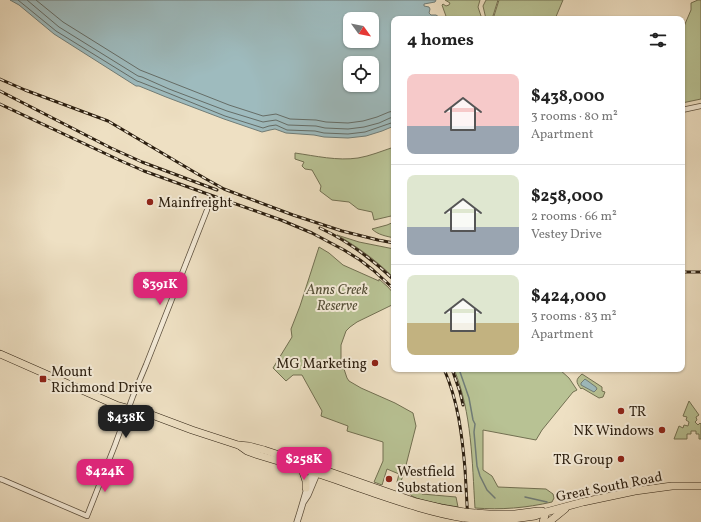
<!DOCTYPE html>
<html lang="en">
<head>
<meta charset="utf-8">
<style>
	:root { --surface:#fff; --page:#f2f2f2; --text:#222; --muted:#767676; --line:#e0e0e0; --accent:#db2777 }
	body { margin:0; font-family:Vollkorn,serif; background:var(--page); color:var(--text); height:100vh; display:flex; flex-direction:column; font-size:15px; white-space:nowrap }
	* { box-sizing:border-box; margin:0 }
	p { font-size:13px; color:var(--muted) }
	.icon { flex:none; width:22px; height:22px; fill:none; stroke:currentColor; stroke-width:2; stroke-linecap:round; stroke-linejoin:round }
	.map { position:relative; flex:1; overflow:hidden }
	.drawer { position:absolute; left:391px; top:16px; width:294px; height:356px; display:flex; flex-direction:column; background:var(--surface); border-radius:8px; box-shadow:0 1px 3px #0004 }
	.drawer>* { flex:none }
	.needle { width:26px; rotate:123deg }
	.tools { position:absolute; left:343px; top:12px; display:grid; gap:8px }
	.tools a { display:grid; place-items:center; width:36px; height:36px; border-radius:8px; background:var(--surface); box-shadow:0 1px 3px #0004; font-size:20px }
	.price { position:absolute; translate:-50% -34px; padding:0 9px; border-radius:8px; background:var(--accent); color:#fff; font-size:13px; line-height:26px; filter:drop-shadow(0 1px 2px #0008) }
	.price::after { content:''; position:absolute; left:50%; top:24px; width:12px; height:9px; margin-left:-6px; background:inherit; clip-path:polygon(0 0,100% 0,50% 100%) }
	.price.on { background:#222; color:#fff }
	ul { padding:0; list-style:none }
	li { display:flex; align-items:center; gap:12px; height:100px; padding:0 16px }
	li+li { border-top:1px solid var(--line) }
	li span { display:grid; place-items:center; flex:none; width:112px; height:80px; border-radius:8px; color:#555 }
	li>.icon { margin-inline-start:auto }
	span .icon { width:48px; height:48px; fill:#fffc; stroke-width:1 }
	li b { font-size:17px }
	h2 { display:flex; justify-content:space-between; align-items:center; height:48px; padding:0 16px; font-size:17px }
	.map>svg:first-child { display:block }
	.green { fill:#b8c294; stroke:#727052 }
	.water { fill:#9ebbbe; stroke:#707d78; fill-rule:evenodd }
	.lines { fill:none; stroke-linecap:round; stroke-linejoin:round }
	.shore { stroke:#656d67; stroke-width:1 }
	.stream { stroke:#707d78; stroke-width:1.5 }
	.minor-casing { stroke:#5c4f3d; stroke-width:6 }
	.tertiary-casing { stroke:#5c4f3d; stroke-width:7 }
	.primary-casing { stroke:#2c1f10; stroke-width:8 }
	.minor { stroke:#f4ebd8; stroke-width:4.5 }
	.tertiary { stroke:#f4ebd8; stroke-width:5.5 }
	.primary { stroke:#eee0c3; stroke-width:7 }
	.rail-casing { stroke:#2c1f10; stroke-width:3 }
	.rail { stroke:#f4ebd8; stroke-width:1.5; stroke-dasharray:4.5; stroke-linecap:butt }
	.primary-bridge-casing { stroke:#2c1f10; stroke-width:8; stroke-linecap:butt }
	.primary-bridge { stroke:#eee0c3; stroke-width:7 }
	.poi-dot { fill:#8f2418; stroke:#f4ebd8; stroke-width:1.5 }
	.labels { text-anchor:middle; stroke-width:4; stroke-linejoin:round; paint-order:stroke }
	.poi-label { font-size:14px; fill:#2c1f10; stroke:#f4ebd8; text-anchor:start }
	.park-label { font-size:14px; font-style:italic; fill:#565038; stroke:#f4ebd8 }
	.street-label { font-size:14px; fill:#2c1f10; stroke:#f4ebd8 }
</style>
</head>
<body>
<div class="map">
<svg width="701" height="522" viewBox="0 0 701 522">
	<rect width="100%" height="100%" fill="#eee0c3"/>
	<filter id="stains"><feTurbulence type="fractalNoise" baseFrequency=".005" numOctaves="4"/><feColorMatrix values="0 0 0 0 .2 0 0 0 0 .09 0 0 0 0 .02 0 0 0 .5 -.17"/></filter>
	<radialGradient id="worn" r=".72"><stop offset=".6" stop-color="#630" stop-opacity="0"/><stop offset="1" stop-color="#630" stop-opacity=".3"/></radialGradient>
	<g class="green">
		<path d="M445,0h35l-2,7 4,12h-33l2,-2 -4,2 -5,-14 1,-1 3,2 3,-1 1,-2z"/>
		<path d="M486,0h12l-6,19h-6l-3,-13z"/>
		<path d="M499,0h64l-8,19h-62z"/>
		<path d="M698,0h3v99l-19,4v-72l9,-21v-7z"/>
		<path d="M394,147v67l-3,2 -17,4 -2,-8 -14,-3 -9,-7 -17,-2 -12,-9 1,-5 -9,-16 -7,-1 -3,-3 2,-4 -9,-3v-6c21,3 42,8 63,5 12,-2 24,-7 36,-11z"/>
		<path d="M394,222v16c-8,-2 -16,-3 -22,-9l15,-4z"/>
		<path d="M337,235l22,7 35,7v29c-17,-17 -36,-31 -57,-43z"/>
		<path d="M319,247l10,6 14,12 36,16v-2l9,8 6,7v10l-37,18 -7,5 -4,4 -5,14v15l6,18 2,3 12,7 34,15 18,10 3,13 -12,47 -4,11 -1,-1 -1,1 -1,-2 2,-8 -12,-5 -5,16 -8,-3 9,-21v-19l-36,-11 1,-5 -27,-10 1,-5 -20,-36h-9l-7,6 -13,-13 19,-31 -1,-8 9,-23z"/>
		<path d="M454,369h105l10,9 8,12 -4,2 -31,38 -6,10 -53,-10v40l9,6 6,11 48,2 7,5 1,4 -2,4c-26,6 -51,8 -77,6 -3,-47 -3,-95 -21,-139z"/>
		<path d="M582,374l20,13v4l3,1 -2,5 -4,1 -17,-10 -1,1c-5,-7 -6,-9 1,-15z"/>
		<path d="M689,401l10,14 -3,2 1,3 -2,2 3,3 2,-2 1,1v15h-2v-5h-3v-3h-5v3h-4v5h-13l5,-13 4,2 1,-3 4,1 1,-4 -3,-2 1,-3 -4,-1z"/>
		<path d="M409,483l13,11 34,3 2,10c-10,-2 -45,-6 -49,-14 -1,-3 -1,-7 0,-10z"/>
	</g>
	<g class="water">
		<path d="M10,0h426l-1,2 -11,2v2l5,1 1,2 -1,4 2,2h5l6,4h-48v107l-12,5 -16,5 -18,2 -24,-1 -10,-2 -28,-2 -11,-4 -5,1 -8,2 -38,-13 -58,-22 -27,-11h-3l-82,-52 -35,-29zM350,19h22v22h-22zM350,63h22v22h-22z"/>
		<path d="M585,379l11,8 1,2 -3,3 -13,-7v-2z"/>
	</g>
	<g class="lines">
		<g class="shore">
			<path d="M18,0l38,31 81,50 3,1 28,11 57,23 38,12 6,-2 7,-1 11,5 28,1 9,2 24,1 17,-2 29,-10"/>
			<path d="M27,0l32,27 79,49 4,1 27,12 58,22 36,11 6,-1 7,-1 12,5 28,1 9,2 23,1 16,-2 15,-4 11,-5 4,-1"/>
			<path d="M36,0l27,22 77,48 89,35 34,11 13,-2 14,5 26,1 10,2 22,1 15,-2 14,-4 12,-5 5,-1"/>
		</g>
		<g class="stream">
			<path d="M459,369l10,29 4,22 2,4 -1,8 3,34 3,10 7,14 8,8"/>
			<path d="M525,497l22,5"/>
		</g>
		<g class="minor-casing">
			<g id="minor">
				<path d="M682,110l19,-4"/>
				<path d="M0,479l3,1 84,36 28,-71 18,-49 13,-31 61,-155"/>
			</g>
		</g>
		<g class="tertiary-casing">
			<g id="tertiary">
				<path d="M304,501l4,-6 10,-24"/>
				<path d="M297,522c6,-18 10,-35 16,-53"/>
			</g>
		</g>
		<g class="primary-casing">
			<g id="primary">
				<path d="M0,354l116,51 36,10 40,15 46,15 11,1 15,4 49,16 103,36 25,6 23,4"/>
				<path d="M240,446l7,5 11,4c34,10 68,21 101,33 36,12 68,24 105,30"/>
				<path d="M302,469l4,12v7"/>
				<path d="M475,513l14,1h26l23,-3h4"/>
				<path d="M475,519l31,1 29,-4 11,-4 37,-10 52,-11 37,-5h29"/>
				<path d="M543,522l3,-10"/>
				<path d="M549,522l16,-13"/>
			</g>
		</g>
		<use href="#minor" class="minor"/>
		<use href="#tertiary" class="tertiary"/>
		<use href="#primary" class="primary"/>
		<g class="rail-casing">
			<g id="rail">
				<path d="M0,79l25,11 83,31 98,58 18,10 69,26 49,16 36,9 16,3"/>
				<path d="M0,91l111,57 31,14 75,28"/>
				<path d="M0,104l119,56 25,11 58,21 79,28 31,13 32,17 16,10 13,10 21,19"/>
				<path d="M320,228c28,13 52,31 74,52"/>
				<path d="M682,272h19"/>
				<path d="M444,369c14,32 18,65 21,100 1,18 2,35 3,53"/>
				<path d="M452,369l8,23 3,13"/>
			</g>
		</g>
		<use href="#rail" class="rail"/>
		<g class="primary-bridge-casing">
			<g id="primary-bridge">
				<path d="M464,512l11,1"/>
				<path d="M464,518l11,1"/>
			</g>
		</g>
		<use href="#primary-bridge" class="primary-bridge"/>
	</g>
	<g class="poi-dot">
		<circle cx="150" cy="202" r="4"/>
		<circle cx="375" cy="363" r="4"/>
		<rect x="39" y="375" width="8" height="8" rx="2"/>
		<circle cx="621" cy="411" r="4"/>
		<circle cx="662" cy="430" r="4"/>
		<circle cx="621" cy="459" r="4"/>
		<circle cx="389" cy="479" r="4"/>
	</g>
	<g class="labels">
		<g class="poi-label">
			<text x="158" y="207">Mainfreight</text>
			<text x="367" y="368" text-anchor="end">MG Marketing</text>
			<text x="51" y="376">Mount<tspan x="51" dy="16">Richmond Drive</tspan></text>
			<text x="629" y="416">TR</text>
			<text x="654" y="435" text-anchor="end">NK Windows</text>
			<text x="613" y="464" text-anchor="end">TR Group</text>
			<text x="397" y="476">Westfield<tspan x="397" dy="16">Substation</tspan></text>
		</g>
		<g class="park-label">
			<text x="337" y="294">Anns Creek<tspan x="337" dy="16">Reserve</tspan></text>
		</g>
		<g class="street-label">
			<text transform="translate(609 486) rotate(-11)" y="5">Great South Road</text>
		</g>
	</g>
	<rect width="100%" height="100%" filter="url(#stains)"/>
	<rect width="100%" height="100%" fill="url(#worn)"/>
</svg>
<div class="tools">
<a><svg class="needle" viewBox="-14 -14 28 28"><path d="M0-13l5 13h-10z" fill="#e53935"/><path d="M0 13l5-13h-10z" fill="#767676"/></svg></a>
<a><svg class="icon" aria-label="locate" viewBox="0 0 24 24"><circle cx="12" cy="12" r="6"/><path d="M12 2v4M12 18v4M2 12h4M18 12h4"/></svg></a>
</div>
<b class="price" style="left:160px;top:306px">$391K</b>
<b class="price on" style="left:126px;top:439px">$438K</b>
<b class="price" style="left:304px;top:481px">$258K</b>
<b class="price" style="left:105px;top:493px">$424K</b>
<section class="drawer">
<h2>4 homes<svg class="icon" aria-label="filters" viewBox="0 0 24 24"><path d="M4 7h16M4 17h16"/><circle cx="9" cy="7" r="2"/><circle cx="15" cy="17" r="2"/></svg></h2>
<ul>
<li><span style="background:linear-gradient(#f6c9c9 65%,#9aa5b1 0)"><svg class="icon" aria-label="home" viewBox="0 0 24 24"><path d="M3 11l9-7 9 7M6 9v11h12V9"/></svg></span><div><b>$438,000</b><p>3 rooms · 80 m²</p><p>Apartment</p></div></li>
<li><span style="background:linear-gradient(#dfe7d0 65%,#9aa5b1 0)"><svg class="icon" aria-label="home" viewBox="0 0 24 24"><path d="M3 11l9-7 9 7M6 9v11h12V9"/></svg></span><div><b>$258,000</b><p>2 rooms · 66 m²</p><p>Vestey Drive</p></div></li>
<li><span style="background:linear-gradient(#dfe7d0 60%,#c2b280 0)"><svg class="icon" aria-label="home" viewBox="0 0 24 24"><path d="M3 11l9-7 9 7M6 9v11h12V9"/></svg></span><div><b>$424,000</b><p>3 rooms · 83 m²</p><p>Apartment</p></div></li>
</ul>
</section>
</div>
</body>
</html>
